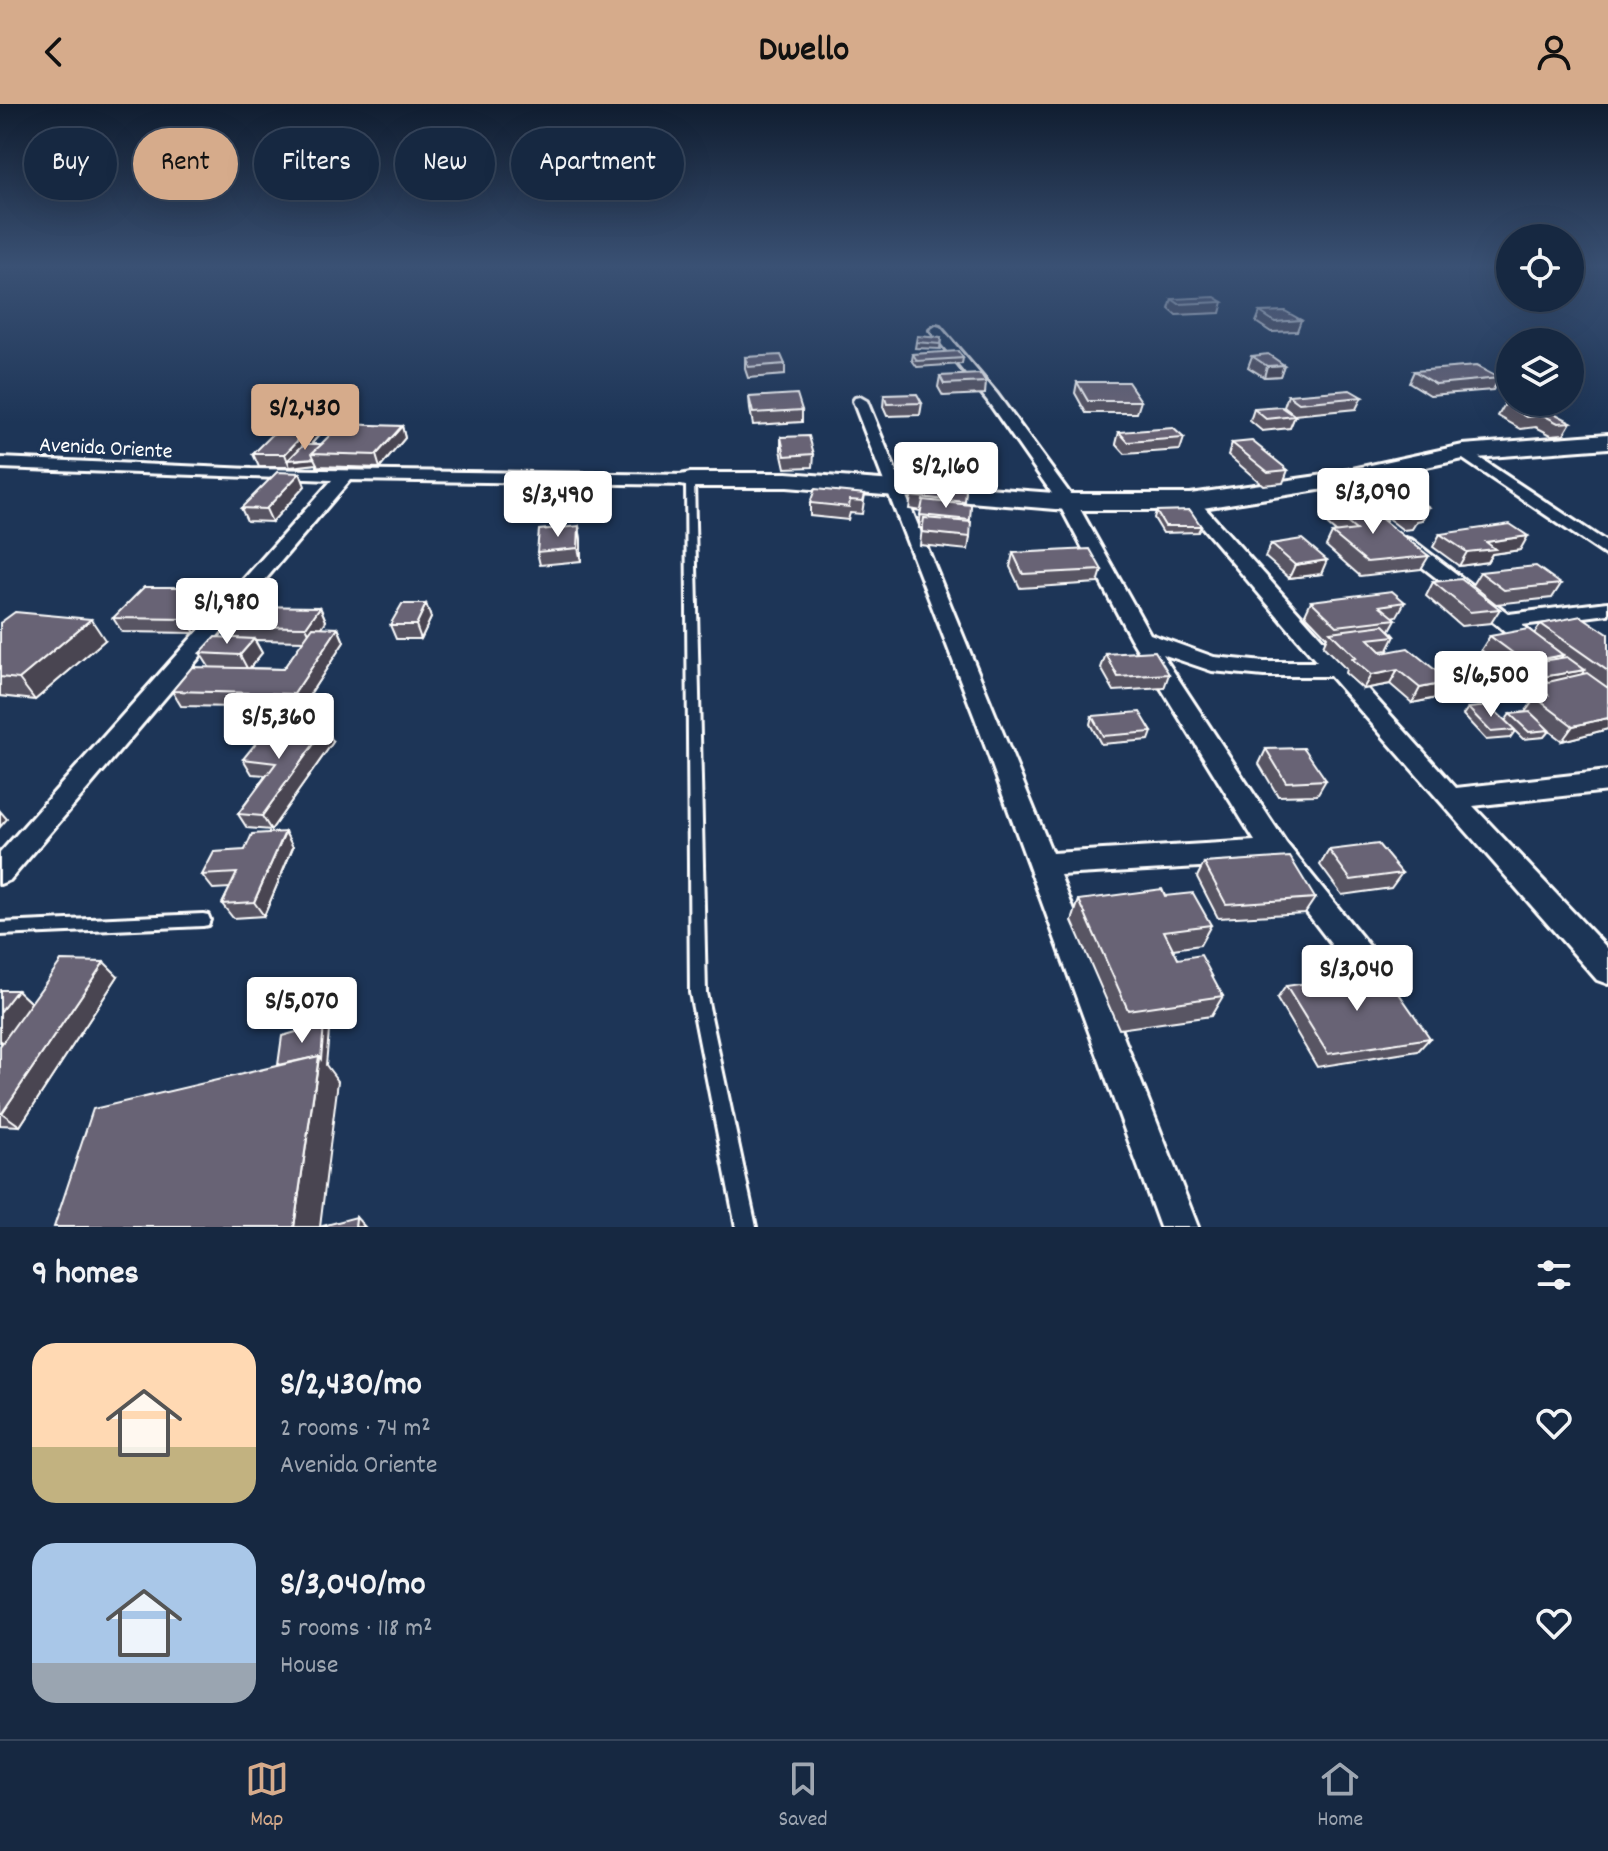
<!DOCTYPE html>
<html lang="en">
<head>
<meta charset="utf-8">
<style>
	:root { --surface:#162841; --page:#1f3048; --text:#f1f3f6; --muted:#9ea6b1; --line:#35445a; --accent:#d6ab8b }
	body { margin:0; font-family:Dekko,sans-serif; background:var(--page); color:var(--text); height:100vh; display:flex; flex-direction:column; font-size:30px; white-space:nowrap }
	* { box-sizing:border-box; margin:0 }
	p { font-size:26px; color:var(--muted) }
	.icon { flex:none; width:44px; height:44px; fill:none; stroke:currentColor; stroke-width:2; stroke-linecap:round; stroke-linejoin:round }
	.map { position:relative; height:1123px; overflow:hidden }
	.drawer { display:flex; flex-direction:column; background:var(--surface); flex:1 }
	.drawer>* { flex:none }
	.top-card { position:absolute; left:24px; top:24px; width:800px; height:72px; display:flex; gap:16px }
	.fabs { position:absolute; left:1496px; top:120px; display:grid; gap:16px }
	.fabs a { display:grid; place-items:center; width:88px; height:88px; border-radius:50%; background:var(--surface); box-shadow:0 8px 32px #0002,0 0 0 2px var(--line); font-size:40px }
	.price { position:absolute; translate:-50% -68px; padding:0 18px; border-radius:8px; background:#fff; color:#222; font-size:26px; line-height:52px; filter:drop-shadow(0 2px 4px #0008) }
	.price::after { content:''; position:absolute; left:50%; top:48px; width:24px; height:18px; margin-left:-12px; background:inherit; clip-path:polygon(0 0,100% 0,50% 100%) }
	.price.active { background:var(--accent); color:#111 }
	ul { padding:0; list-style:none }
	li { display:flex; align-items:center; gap:24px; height:200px; padding:0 32px }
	li span { display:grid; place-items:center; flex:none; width:224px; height:160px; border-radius:24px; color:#555 }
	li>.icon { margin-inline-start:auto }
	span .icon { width:96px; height:96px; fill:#fffc; stroke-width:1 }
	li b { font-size:34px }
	h2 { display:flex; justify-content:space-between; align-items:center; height:96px; padding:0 32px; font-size:34px }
	.chip { padding:0 28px; border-radius:36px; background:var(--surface); box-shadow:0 8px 32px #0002,0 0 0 2px var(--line); font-size:28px; line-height:72px }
	.chip.active { background:var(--accent); color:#111 }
	header { display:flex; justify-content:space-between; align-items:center; height:104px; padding:0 32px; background:var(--accent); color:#111; font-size:36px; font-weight:800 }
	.tabs { display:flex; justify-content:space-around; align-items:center; height:112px; border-top:2px solid var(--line); background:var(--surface); font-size:22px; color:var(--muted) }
	.tabs a { display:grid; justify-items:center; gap:4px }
	.tabs .active { color:var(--accent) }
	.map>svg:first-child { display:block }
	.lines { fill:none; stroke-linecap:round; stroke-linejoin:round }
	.lane-casing { stroke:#fff; stroke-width:6 }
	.street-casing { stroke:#fff; stroke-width:6 }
	.secondary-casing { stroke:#fff; stroke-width:6 }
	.lane { fill:#1d3557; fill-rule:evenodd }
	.street { fill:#1d3557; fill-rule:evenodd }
	.secondary { fill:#1d3557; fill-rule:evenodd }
	.wall { fill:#595564; stroke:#fff; stroke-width:2; fill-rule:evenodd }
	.shaded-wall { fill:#494551; stroke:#fff; stroke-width:2 }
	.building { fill:#686374; stroke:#fff; stroke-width:2 }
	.labels { text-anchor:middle; stroke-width:7; stroke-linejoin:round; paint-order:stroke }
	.far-street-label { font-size:22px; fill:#fff; stroke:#1d3557 }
</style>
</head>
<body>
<header><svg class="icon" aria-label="back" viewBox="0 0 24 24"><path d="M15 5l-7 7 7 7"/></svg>Dwello<svg class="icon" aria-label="person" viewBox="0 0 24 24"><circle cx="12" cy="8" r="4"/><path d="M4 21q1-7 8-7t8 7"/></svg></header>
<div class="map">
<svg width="1608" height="1123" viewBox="0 0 1608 1123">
	<rect width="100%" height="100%" fill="#1d3557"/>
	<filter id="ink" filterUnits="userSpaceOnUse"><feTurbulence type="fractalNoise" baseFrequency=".0125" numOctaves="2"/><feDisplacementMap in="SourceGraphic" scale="16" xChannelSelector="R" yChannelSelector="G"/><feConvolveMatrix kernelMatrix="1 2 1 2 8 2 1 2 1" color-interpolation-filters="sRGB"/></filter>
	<g filter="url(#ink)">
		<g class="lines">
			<g class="lane-casing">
				<g id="lane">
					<path d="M690,373l4,3 12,513 50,234h-20l-46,-234 -4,-513z"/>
					<path d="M203,810l5,1 2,5 -2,5 -5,1 -203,9v-12z"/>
				</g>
			</g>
			<g class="street-casing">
				<g id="street">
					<path d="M936,222l4,1 57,67 79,108 74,132 64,23 50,5h53l-136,-160 3,-4h12l260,290 152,-17v20l-135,15 135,143v35l-11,-4 -267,-304h-66l-52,-5 -50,-17 124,189 100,124 4,10 -4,10 -11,4 -11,-4 -95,-124 -209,12 138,352h-38l-185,-509 -122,-317 2,-3 5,-1 7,4 185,452 203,-12 -124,-202 -73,-137 -71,-102 -57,-70z"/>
					<path d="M1463,343l145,96v14l-151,-102 -2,-3z"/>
					<path d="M0,354l251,11 439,6 8,5 -8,5 -340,-5 -340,400 -10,4v-31l332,-373 -332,-12z"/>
					<path d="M1325,373l56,39 3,4 -3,4h-12l-50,-38 -2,-4 2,-4z"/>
					<path d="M1405,434l7,2 97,74 99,-12v12l-86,11 26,25 -3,5h-16l-31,-29 -100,-78 -2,-4z"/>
				</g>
			</g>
			<g class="secondary-casing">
				<path id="secondary" d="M1608,330v14l-145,11 -138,30 -135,21h-123l-280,-23h-97l-9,-2 -3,-5 3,-5 9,-2h97l280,21h123l135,-19 138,-30z"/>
			</g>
			<use href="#lane" class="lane"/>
			<use href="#street" class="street"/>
			<use href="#secondary" class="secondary"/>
		</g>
		<g class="wall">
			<path d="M1172,195l51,3 -3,11 -44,2 -7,-6z"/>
			<path d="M1260,208l41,8 -4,11 -26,1 -15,-10z"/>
			<path d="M941,234l-1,11 -25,-1 1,-6z"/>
			<path d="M913,250l50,4 -1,6 -45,3 -5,-7z"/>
			<path d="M1252,252l32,9 -4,11 -16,1 -16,-10z"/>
			<path d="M745,253l40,7v11l-37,3 -3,-9z"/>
			<path d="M1414,267l85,7 -6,12 -63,5 -21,-13z"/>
			<path d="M940,272l46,6 -1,12 -42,2 -5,-9z"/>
			<path d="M1077,278l64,19 -4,12h-51l-11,-20z"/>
			<path d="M884,291l38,8 -2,12 -33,1 -4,-9z"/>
			<path d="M1288,291l74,2 -6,12 -62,6 -10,-8z"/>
			<path d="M749,293l53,13v12l-49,3 -3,-16z"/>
			<path d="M1505,300l66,18 -7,12 -13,1 -15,-8 -15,2 -23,-13z"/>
			<path d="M1254,305l41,7 -5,12 -28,3 -12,-10z"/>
			<path d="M402,322l3,12 -25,30 -63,-2v-2l-27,3h-31l-6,-13 68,-21 -10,11h11z"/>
			<path d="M1119,328l65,6 -4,12 -55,4 -9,-10z"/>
			<path d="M781,333l33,17 -1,13 -28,1 -4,-18z"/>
			<path d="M1232,339l56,27 -5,13 -20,2 -35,-30z"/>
			<path d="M305,382l-33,36 -25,-1 -6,-13z"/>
			<path d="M966,386l-2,15h7l-2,17 1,15 -2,13 -48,-5 2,-17h-3l2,-17 -12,-2 2,-13z"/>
			<path d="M1378,389l51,14 -7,13 -5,1 -5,8 -9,1 -31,-24z"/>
			<path d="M865,390l-3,20 -12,-1 -2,7 -38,-4v-13z"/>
			<path d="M1327,402l102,50 -8,13 -61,7 -34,-30 6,-13 4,-1 -15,-13z"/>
			<path d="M1156,407l45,15 -3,6 -35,1 -9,-15z"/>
			<path d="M579,422l2,14v21l-41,4 -3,-13z"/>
			<path d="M1440,430l80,16 -28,4 -5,8 -28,4 -26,-19z"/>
			<path d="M1271,440l50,30 -32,4 -24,-21z"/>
			<path d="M1013,449l89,17 -4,13 -78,5 -10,-21z"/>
			<path d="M1480,468l81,12 -9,14 -56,6 -24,-19z"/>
			<path d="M1433,478l67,27 -9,14 -30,3 -35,-30z"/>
			<path d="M204,497l-2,2 8,14 -15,16 -73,-1 -9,-14z"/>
			<path d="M1311,497l94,1 -8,14 -4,1 3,2 -6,11 5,6 -7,14 -8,1 2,2 68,29 -9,15 -29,6 -22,-19 -27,5 -18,-16 1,-4 -23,-23 4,-9 -22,-23z"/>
			<path d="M426,500l5,14 -10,21h-25l-6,-14z"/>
			<path d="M320,503l6,14 -5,7h17l6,14 -43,66 -120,-2 -9,-15 37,-24 -9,-14 32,-15 -7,-12zM255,536l49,1 -21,28 -34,-1 13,-15z"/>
			<path d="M0,519l105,17 -70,60 -35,-4z"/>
			<path d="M1541,520l67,10v95l-46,12 -13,-10 -5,6 -21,2 -8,-8 -5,7 -24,2 -23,-25 5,-7 37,13 5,-7 15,-2 6,-8 -7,-5 7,-8 -62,10 -15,-13 9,-15 40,-6 -22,-17 9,-14 44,-2z"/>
			<path d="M1106,550l63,20 -5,14 -50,3 -13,-23z"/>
			<path d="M1092,612l60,16 -3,8 -48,4 -11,-20z"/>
			<path d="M333,638l-62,88 -24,-2 -9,-14 28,-39 -14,-1 -9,-15z"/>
			<path d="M1266,645l60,31 -9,15 -39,1 -19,-32z"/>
			<path d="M285,728l8,15 -29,69 -31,2 -11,-14 8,-16 -17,1 -11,-14 43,-25z"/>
			<path d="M1329,746l73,23 -11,15 -49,7 -22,-30z"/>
			<path d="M1204,759l111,35 -10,15 -87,5 -21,-41z"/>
			<path d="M1165,792l46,29 -11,20 -27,4 5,10 45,37 -12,20 -92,13 -47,-108 7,-21z"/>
			<path d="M118,872l-98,150 -20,-1v-79l2,-4h-2v-52h17l14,13z"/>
			<path d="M1286,882l144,52 -12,13 -101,16 -40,-68z"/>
		</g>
		<g class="shaded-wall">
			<path d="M1284,261l-4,11 -16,1 3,-11z"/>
			<path d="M316,317l5,12 -24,27 17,-2 3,6 -27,3 -5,-13z"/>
			<path d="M402,322l3,12 -25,30 -4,-13z"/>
			<path d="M300,369l5,13 -33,36 -6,-13z"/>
			<path d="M579,422l2,14v21l-3,-13z"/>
			<path d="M1528,432l-8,14 -28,4 -5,8 -28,4 8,-14 19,-10z"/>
			<path d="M1327,456l-6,14 -32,4 6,-13z"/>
			<path d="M197,483l7,14 -2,2 8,14 -15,16 -8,-14 -4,-17z"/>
			<path d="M426,500l5,14 -10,21 -5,-14z"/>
			<path d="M320,503l6,14 -13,20 -7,-14z"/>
			<path d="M91,515l14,21 -70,60 -16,-21z"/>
			<path d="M338,524l6,14 -43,66 -7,-14z"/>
			<path d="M254,535l8,14 -14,17 -8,-15z"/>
			<path d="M1563,551l-10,14 -38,7 10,-14z"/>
			<path d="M1398,566l-8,14 -27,5 8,-14z"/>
			<path d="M1585,566l-11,14 -39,1 -4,6 -62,10 10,-14z"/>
			<path d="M1450,578l-9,15 -29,6 8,-15z"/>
			<path d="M1608,614v11l-46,12 11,-15z"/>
			<path d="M326,623l7,15 -62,88 -9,-14z"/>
			<path d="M0,707l7,8 -7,8z"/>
			<path d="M285,728l8,15 -29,69 -10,-14z"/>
			<path d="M104,858l14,14 -98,150 -18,-13z"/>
			<path d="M17,886l15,14 -29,39 -3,-3v-28z"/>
			<path d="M324,920l5,7 -3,34 12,16 -18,146h-26z"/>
			<path d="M356,1113l9,10h-10z"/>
		</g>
		<g class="building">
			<path d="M1215,193l8,5 -44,2 -7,-5z"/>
			<path d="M1285,207l16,9 -26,2 -15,-10z"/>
			<path d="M917,232l24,2 -1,6 -24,-2z"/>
			<path d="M958,247l5,7 -46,3 -4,-7z"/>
			<path d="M1268,250l16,11 -17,1 -15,-10z"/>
			<path d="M781,251l4,9 -37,3 -3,-10z"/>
			<path d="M1476,262l23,12 -63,6 -22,-13z"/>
			<path d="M981,270l5,8 -42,2 -4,-8z"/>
			<path d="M1077,278h51l13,19h-53z"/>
			<path d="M1350,286l12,7 -63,6 -11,-8z"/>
			<path d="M797,290l5,16 -49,3 -4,-16z"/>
			<path d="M917,290l5,9 -35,1 -3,-9z"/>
			<path d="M1533,298l38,20 -13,1 -15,-8 -16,2 -22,-13z"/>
			<path d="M1282,303l13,9 -29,3 -12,-10z"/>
			<path d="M286,317h30l-31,33h-32z"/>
			<path d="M341,320l61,2 -26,29 -64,-2z"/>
			<path d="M1173,324l11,10 -56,4 -9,-10z"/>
			<path d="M809,332l5,18 -29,2 -4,-19z"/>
			<path d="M1252,337l36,29 -20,2 -36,-29z"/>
			<path d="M304,340h18l-10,9 2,5 -26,2z"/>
			<path d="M277,368l23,1 -34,36 -25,-1z"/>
			<path d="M913,380l53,6 -1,12 -54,-6z"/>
			<path d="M815,385l50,5 -2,7 -13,-1 -1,7 -39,-4z"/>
			<path d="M1406,386l23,17 -19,2 9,7 -9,1 -32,-24z"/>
			<path d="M923,396l48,5 -1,15 -50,-5z"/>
			<path d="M1361,399l68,53 -62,6 -35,-29 24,-3 -29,-24z"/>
			<path d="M1190,406l11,16h-36l-9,-15z"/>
			<path d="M924,414l47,4 -1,15 -48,-5z"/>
			<path d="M1510,420l18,12 -42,6 9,7 -28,3 -27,-18z"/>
			<path d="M579,422l-1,22 -41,4 2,-22z"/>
			<path d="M1302,435l25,21 -32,5 -24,-21z"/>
			<path d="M1090,445l12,21 -79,4 -10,-21z"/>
			<path d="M1536,462l25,18 -57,6 -24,-18z"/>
			<path d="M1461,475l39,30 -30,3 -37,-30z"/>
			<path d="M144,483h53l-14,15 19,1 -15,16 -74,-1z"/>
			<path d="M1392,487l13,11 -25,4 16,13 -59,7 -26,-25z"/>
			<path d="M402,500h24l-10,21h-26z"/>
			<path d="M241,502l79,1 -14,20 -81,-1z"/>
			<path d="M15,508l76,7 -72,60 -19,-2v-54z"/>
			<path d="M1581,512l27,18v37l-67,-47z"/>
			<path d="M1384,521l11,11 -27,3 14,14 26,-5 42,34 -30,6 -22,-18 -27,5 -19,-16 4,-1 -26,-26z"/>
			<path d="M313,523l25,1 -44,66 -122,-3 20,-24 91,2z"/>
			<path d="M1528,525l35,26 -38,7 -35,-26z"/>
			<path d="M215,533l39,2 -14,16 -40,-2z"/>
			<path d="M1155,547l14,23 -51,3 -12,-23z"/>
			<path d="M1567,553l18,13 -106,17 -16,-14z"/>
			<path d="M1587,569l21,15v30l-35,8 -37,-28 12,-3 -13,-10z"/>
			<path d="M1490,602l25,24 -24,2 -23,-24z"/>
			<path d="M1140,608l12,20 -49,4 -11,-20z"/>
			<path d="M1530,608l19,18 -20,2 -19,-18z"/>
			<path d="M272,619l54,4 -64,89 -24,-2 38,-51 -33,-4z"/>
			<path d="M1304,644l22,32 -40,2 -20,-33z"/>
			<path d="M285,728l-31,70 -32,2 15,-31 -35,2 12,-23 31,-2 7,-16z"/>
			<path d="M1378,740l24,29 -51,7 -22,-30z"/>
			<path d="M1290,753l25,41 -89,6 -22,-41z"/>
			<path d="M1162,785l3,7 28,-3 18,32 -47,6 14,28 23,-4 22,41 -95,14 -49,-110z"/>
			<path d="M61,857l43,1 -102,151h-2v-67z"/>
			<path d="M1384,868l46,66 -102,16 -42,-68z"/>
			<path d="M0,886h17l-17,22z"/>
			<path d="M324,920l-3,35 -2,-3 -41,9 4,-29z"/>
			<path d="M319,952l-25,171h-240l39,-118z"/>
			<path d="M356,1113l-1,10h-36z"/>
		</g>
	</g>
	<linearGradient id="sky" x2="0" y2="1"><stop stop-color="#101d30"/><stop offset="0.51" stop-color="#3a5174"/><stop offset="1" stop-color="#3a5174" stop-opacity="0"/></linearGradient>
	<rect width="1608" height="318" fill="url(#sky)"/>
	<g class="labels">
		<g class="far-street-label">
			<text transform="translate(106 342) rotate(3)" y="8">Avenida Oriente</text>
		</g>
	</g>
</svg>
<div class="fabs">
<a><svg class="icon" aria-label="locate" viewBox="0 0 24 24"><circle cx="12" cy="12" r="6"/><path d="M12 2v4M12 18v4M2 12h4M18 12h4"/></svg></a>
<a><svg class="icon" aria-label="layers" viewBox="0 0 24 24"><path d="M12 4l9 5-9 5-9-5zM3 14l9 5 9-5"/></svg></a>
</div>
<b class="price active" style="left:305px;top:348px">S/2,430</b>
<b class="price" style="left:946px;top:406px">S/2,160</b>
<b class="price" style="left:1373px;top:432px">S/3,090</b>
<b class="price" style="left:558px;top:435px">S/3,490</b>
<b class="price" style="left:227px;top:542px">S/1,980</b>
<b class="price" style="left:1491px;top:615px">S/6,500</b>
<b class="price" style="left:279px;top:657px">S/5,360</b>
<b class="price" style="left:1357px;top:909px">S/3,040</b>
<b class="price" style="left:302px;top:941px">S/5,070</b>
<div class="top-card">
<a class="chip">Buy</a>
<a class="chip active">Rent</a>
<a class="chip">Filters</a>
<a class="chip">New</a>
<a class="chip">Apartment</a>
</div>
</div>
<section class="drawer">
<h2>9 homes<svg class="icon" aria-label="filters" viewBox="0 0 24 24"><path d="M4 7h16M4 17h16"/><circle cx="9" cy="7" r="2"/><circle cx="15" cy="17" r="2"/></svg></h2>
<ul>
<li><span style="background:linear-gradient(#ffd9b3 65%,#c2b280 0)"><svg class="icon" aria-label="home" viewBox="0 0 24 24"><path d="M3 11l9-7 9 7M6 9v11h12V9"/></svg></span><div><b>S/2,430/mo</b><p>2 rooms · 74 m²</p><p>Avenida Oriente</p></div><svg class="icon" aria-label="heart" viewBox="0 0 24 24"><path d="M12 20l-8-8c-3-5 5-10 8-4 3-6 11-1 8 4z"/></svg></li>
<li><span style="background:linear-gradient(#a9c7e8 75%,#9aa5b1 0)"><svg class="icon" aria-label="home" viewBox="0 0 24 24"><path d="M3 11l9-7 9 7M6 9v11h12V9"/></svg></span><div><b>S/3,040/mo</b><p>5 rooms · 118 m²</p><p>House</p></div><svg class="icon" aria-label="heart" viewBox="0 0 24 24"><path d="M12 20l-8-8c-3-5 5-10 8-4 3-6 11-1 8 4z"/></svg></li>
</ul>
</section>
<nav class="tabs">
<a class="active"><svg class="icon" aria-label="map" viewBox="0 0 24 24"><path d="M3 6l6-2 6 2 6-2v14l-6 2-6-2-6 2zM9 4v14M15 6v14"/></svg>Map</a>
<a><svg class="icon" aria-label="saved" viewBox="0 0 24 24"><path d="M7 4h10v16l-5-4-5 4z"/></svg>Saved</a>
<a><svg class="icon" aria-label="home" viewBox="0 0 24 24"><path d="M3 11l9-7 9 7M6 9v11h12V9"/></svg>Home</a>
</nav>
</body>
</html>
